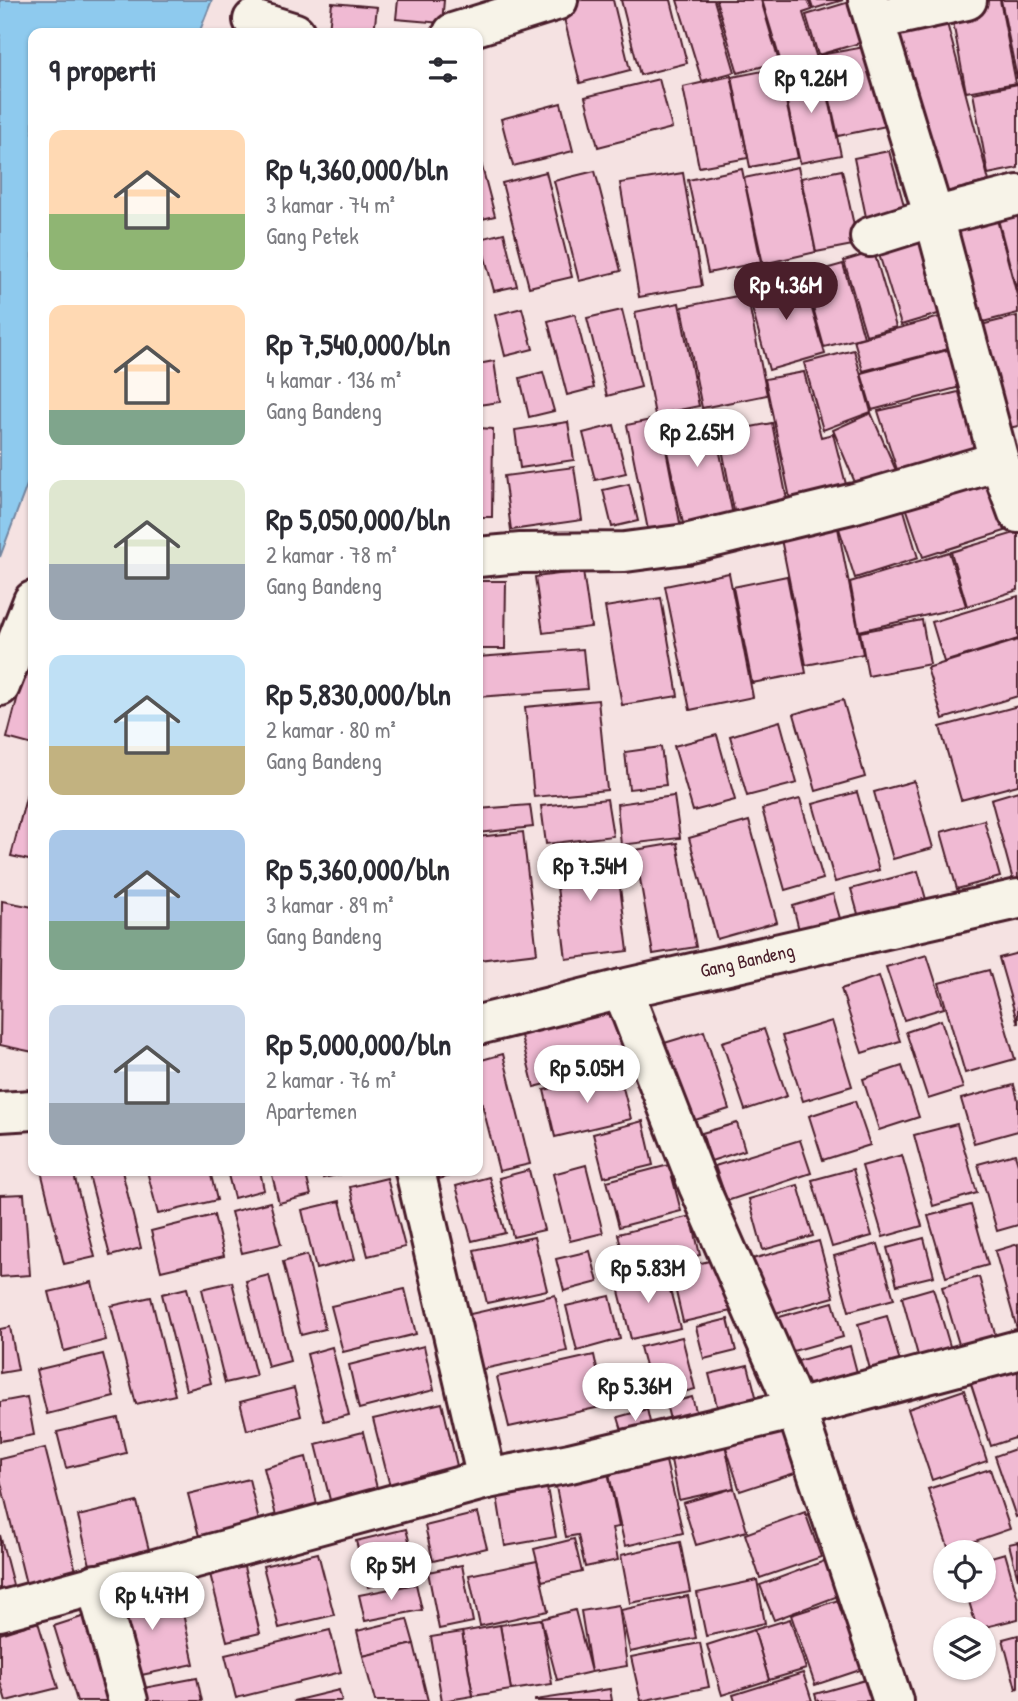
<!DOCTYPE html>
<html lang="id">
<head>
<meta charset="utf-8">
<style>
	:root { --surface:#fff; --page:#f2f2f3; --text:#2b2b33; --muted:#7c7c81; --accent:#4a1f2b }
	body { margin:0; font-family:"Patrick Hand",sans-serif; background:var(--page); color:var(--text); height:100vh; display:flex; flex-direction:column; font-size:26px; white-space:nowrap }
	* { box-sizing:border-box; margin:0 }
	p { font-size:23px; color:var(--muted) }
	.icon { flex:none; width:38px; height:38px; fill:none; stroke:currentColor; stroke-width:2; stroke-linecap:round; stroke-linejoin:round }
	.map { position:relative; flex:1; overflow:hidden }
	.details { position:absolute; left:28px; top:28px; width:455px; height:1148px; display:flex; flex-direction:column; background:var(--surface); border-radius:14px; box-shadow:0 2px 5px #0004 }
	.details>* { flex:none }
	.tools { position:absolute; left:933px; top:1540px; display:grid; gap:14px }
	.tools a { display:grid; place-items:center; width:63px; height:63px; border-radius:50%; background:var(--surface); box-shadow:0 2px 5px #0004; font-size:35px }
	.price { position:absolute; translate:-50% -60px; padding:0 16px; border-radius:24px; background:#fff; color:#222; font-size:23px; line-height:46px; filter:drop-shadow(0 2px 4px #0008) }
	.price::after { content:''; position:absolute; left:50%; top:42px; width:21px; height:16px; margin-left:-10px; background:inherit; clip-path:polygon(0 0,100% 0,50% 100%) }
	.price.selected { background:var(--accent); color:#fff }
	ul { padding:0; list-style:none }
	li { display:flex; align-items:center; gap:21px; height:175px; padding:0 21px }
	li span { display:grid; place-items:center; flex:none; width:196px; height:140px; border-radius:14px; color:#555 }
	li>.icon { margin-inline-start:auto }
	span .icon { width:84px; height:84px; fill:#fffc; stroke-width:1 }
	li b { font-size:30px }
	h2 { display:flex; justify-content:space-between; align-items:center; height:84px; padding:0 21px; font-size:30px }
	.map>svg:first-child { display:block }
	.water { fill:#8ecaee; stroke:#7386a0; stroke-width:2 }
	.building { fill:#f0bad3; stroke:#4a1f2b; stroke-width:2 }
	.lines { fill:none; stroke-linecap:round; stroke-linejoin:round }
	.minor-casing { stroke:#4a1f2b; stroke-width:44 }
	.minor { stroke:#f7f3e8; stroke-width:38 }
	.labels { text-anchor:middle; stroke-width:7; stroke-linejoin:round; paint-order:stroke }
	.street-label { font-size:19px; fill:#4a1f2b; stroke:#f7f3e8 }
</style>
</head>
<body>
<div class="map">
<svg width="1018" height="1701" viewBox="0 0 1018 1701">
	<rect width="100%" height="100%" fill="#f5e2e2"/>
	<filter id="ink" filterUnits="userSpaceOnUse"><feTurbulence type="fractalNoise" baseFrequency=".0143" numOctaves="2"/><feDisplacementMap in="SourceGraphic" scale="14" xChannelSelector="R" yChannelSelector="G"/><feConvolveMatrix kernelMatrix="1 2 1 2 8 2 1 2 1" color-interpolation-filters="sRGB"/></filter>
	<g filter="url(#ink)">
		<path class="water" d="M0,0h212l-13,33h-166v436l-33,88z"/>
		<g class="building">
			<path d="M398,0h46l-2,23 -46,-4z"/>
			<path d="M567,0h46l17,70 -50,13 -20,-81z"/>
			<path d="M621,0h50l16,63 -47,12z"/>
			<path d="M677,0h37l21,72 -33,9z"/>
			<path d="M716,0h45l18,62 -41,11z"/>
			<path d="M762,0h46l4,10 -9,3 16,52 -35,8z"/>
			<path d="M810,0h33l-30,9z"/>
			<path d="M856,0l14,40 -52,15 -12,-40z"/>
			<path d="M984,0h16l16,83 -50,9 -16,-86z"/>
			<path d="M1001,0h17v78h-1z"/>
			<path d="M332,3l45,4 -3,26 -45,-3z"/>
			<path d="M944,12l45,169 -59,15 -45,-170z"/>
			<path d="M870,46l21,79 -53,11 -18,-81z"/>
			<path d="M822,67l19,88 -41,8 -19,-88z"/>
			<path d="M779,68l19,90 -48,9 -18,-90z"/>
			<path d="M731,76l17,82 -49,9 -16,-80z"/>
			<path d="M659,79l13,49 -74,19 -13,-50z"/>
			<path d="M1018,84v84l-30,6 -15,-81z"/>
			<path d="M561,103l12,48 -60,15 -12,-47z"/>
			<path d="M889,151l16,58 -39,8 -12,-59z"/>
			<path d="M481,163l14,53 -17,4v-56z"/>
			<path d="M798,167l18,85 -53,12 -19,-86z"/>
			<path d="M742,169l19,93 -53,11 -20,-93z"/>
			<path d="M842,170l16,74 -42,8 -15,-74z"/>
			<path d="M595,171l26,100 -42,10 -25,-100z"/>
			<path d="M546,172l26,105 -43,10 -27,-104z"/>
			<path d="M683,173l19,113 -63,11 -19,-114z"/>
			<path d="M1018,197v99l-24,-92z"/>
			<path d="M995,212l23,87v14l-51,13 -27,-100z"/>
			<path d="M504,233l13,53 -23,5 -14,-52z"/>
			<path d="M925,236l23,75 -47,14 -23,-74z"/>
			<path d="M874,252l22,75 -30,8 -22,-74z"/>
			<path d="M843,264l21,73 -40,10 -20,-72z"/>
			<path d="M802,275l23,79 -56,16 -22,-80z"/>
			<path d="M747,294l20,101 -65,13 -20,-101z"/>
			<path d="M679,303l20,103 -44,9 -20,-103z"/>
			<path d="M522,308l11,41 -28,7 -10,-41z"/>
			<path d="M622,310l19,77 -34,9 -20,-78z"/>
			<path d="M575,314l19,74 -27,7 -19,-74z"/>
			<path d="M951,314l9,32 -97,25 -9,-31z"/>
			<path d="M1017,316l1,110 -18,4 -27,-103z"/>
			<path d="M959,347l9,38 -96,25 -11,-37z"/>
			<path d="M854,350l17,62 -48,18 -19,-67z"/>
			<path d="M494,361l6,41 -22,3v-41z"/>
			<path d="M543,372l11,39 -25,6 -9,-39z"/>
			<path d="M804,372l17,65 12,-3 15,58 -57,11 -26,-124z"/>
			<path d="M971,389l17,71 -87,22 -23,-71z"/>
			<path d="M711,410l23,110 -50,8 -24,-108z"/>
			<path d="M871,413l27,62 -39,17 -26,-62z"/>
			<path d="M660,418l21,110 -32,7 -22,-110z"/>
			<path d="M568,422l6,38 -54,8 -5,-38z"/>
			<path d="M772,423l17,87 -53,11 -17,-88z"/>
			<path d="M614,425l12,48 -31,7 -12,-47z"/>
			<path d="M478,428l15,1 -1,88h-14z"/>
			<path d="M574,467l8,53 -71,10 -7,-54z"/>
			<path d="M990,467l21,62 -88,28 -21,-62z"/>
			<path d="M629,484l9,37 -26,6 -9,-37z"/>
			<path d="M901,500l17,58 -63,20 -19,-59z"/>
			<path d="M838,528l25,126 -57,11 -25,-126z"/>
			<path d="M1018,532v58l-51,16 -16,-54z"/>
			<path d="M949,552l17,54 -107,25 -9,-49z"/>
			<path d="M583,571l8,56 -48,6 -8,-56z"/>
			<path d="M729,573l24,124 -63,13 -25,-124z"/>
			<path d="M787,576l19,97 -54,10 -19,-96z"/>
			<path d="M478,581h28l-1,68h-27z"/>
			<path d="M1018,596v43l-74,23 -12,-40z"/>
			<path d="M661,598l17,98 -56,9 -17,-98z"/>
			<path d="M922,620l8,44 -62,12 -8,-44z"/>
			<path d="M33,638v107l-26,-7z"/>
			<path d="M1018,640v56l-75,23 -16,-51z"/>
			<path d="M583,649l4,40 -109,8v-40z"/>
			<path d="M598,700l9,90 -73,7 -9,-90z"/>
			<path d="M843,700l22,77 -49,14 -22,-77z"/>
			<path d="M1018,706v79l-57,15 -21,-73z"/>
			<path d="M780,721l17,62 -50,13 -17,-60z"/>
			<path d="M717,735l18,65 -42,11 -19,-65z"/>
			<path d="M661,747l5,38 -37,4 -4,-37z"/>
			<path d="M914,781l19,67 -40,11 -19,-67z"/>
			<path d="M28,790l5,1v70l-22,-5z"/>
			<path d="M1018,791v92l-4,1 -23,-85z"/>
			<path d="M857,792l22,78 -44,12 -22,-78z"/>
			<path d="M674,796l6,42 -59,7 -4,-41z"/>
			<path d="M607,799l6,37 -67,8 -5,-38z"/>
			<path d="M800,799l23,80 -38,11 -23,-81z"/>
			<path d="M530,805l3,22 -55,6v-24z"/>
			<path d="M984,820l16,57 -43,12 -16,-57z"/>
			<path d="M749,821l28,101 -60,17 -28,-101z"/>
			<path d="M523,832l14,121 -59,7v-123z"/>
			<path d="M677,843l19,104 -43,7 -18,-104z"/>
			<path d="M615,847l13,104 -62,8 -13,-104z"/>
			<path d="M918,871l11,39 -67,18 -11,-39z"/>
			<path d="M833,894l8,28 -41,12 -7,-28z"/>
			<path d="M2,901l31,6v145l-33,-7z"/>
			<path d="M1018,953v71l-19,-66z"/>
			<path d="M927,955l17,53 -40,12 -18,-53z"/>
			<path d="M989,970l26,89 -50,14 -26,-90z"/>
			<path d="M879,976l21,65 -38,12 -21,-64z"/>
			<path d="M615,1008l14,56 -95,23 -14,-55z"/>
			<path d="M941,1020l22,68 -35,11 -22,-67z"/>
			<path d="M832,1021l20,65 -49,15 -21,-65z"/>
			<path d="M764,1029l23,67 -42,14 -23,-68z"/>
			<path d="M704,1031l25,78 -46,15 -25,-79z"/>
			<path d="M503,1054l27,110 -31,7 -21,-83v-27z"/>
			<path d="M902,1066l17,51 -40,13 -16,-51z"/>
			<path d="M619,1072l12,47 -76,18 -11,-47z"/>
			<path d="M1014,1085l4,15v31l-44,12 -13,-44z"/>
			<path d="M855,1101l15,44 -47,15 -14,-44z"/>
			<path d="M643,1121l10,44 -49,12 -11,-43z"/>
			<path d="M737,1123l8,27 -34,11 -9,-28z"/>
			<path d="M957,1124l20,69 -44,13 -19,-71z"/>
			<path d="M800,1140l11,33 -84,28 -12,-35z"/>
			<path d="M1015,1154l3,10v61l-21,6 -19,-67z"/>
			<path d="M902,1155l20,71 -39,11 -21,-71z"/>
			<path d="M586,1165l17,68 -33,8 -17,-67z"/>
			<path d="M669,1165l12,46 -62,16 -12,-46z"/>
			<path d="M853,1169l19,67 -40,11 -20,-67z"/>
			<path d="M529,1170l15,60 -31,7 -14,-59z"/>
			<path d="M41,1171h32l22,86 -31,7z"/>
			<path d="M88,1171h34l19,77 -31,8z"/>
			<path d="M147,1171h63l7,29 -59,14z"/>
			<path d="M227,1171h33l4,19 -30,8z"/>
			<path d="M271,1171h34l6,24 -32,8z"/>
			<path d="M322,1171h33l-32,7z"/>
			<path d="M431,1171h40l-37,9z"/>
			<path d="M489,1177l16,56 -33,8 -16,-55z"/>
			<path d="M387,1178l18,69 -37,9 -18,-69z"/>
			<path d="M798,1185l15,51 -50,14 -14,-51z"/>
			<path d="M24,1194l6,81 -30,2v-82z"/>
			<path d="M340,1201l15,58 -39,10 -14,-59z"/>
			<path d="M270,1202l11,42 -39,9 -11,-41z"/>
			<path d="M971,1205l17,60 -42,12 -18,-61z"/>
			<path d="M214,1215l10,41 -63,15 -10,-40z"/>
			<path d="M691,1216l9,39 -73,18 -9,-39z"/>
			<path d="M534,1237l13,53 -60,13 -13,-53z"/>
			<path d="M924,1238l10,38 -37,9 -10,-37z"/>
			<path d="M819,1241l15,56 -66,18 -16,-56z"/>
			<path d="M878,1244l16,55 -45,12 -15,-55z"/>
			<path d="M1018,1244v85h-1l-22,-78z"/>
			<path d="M590,1251l8,31 -34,9 -8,-32z"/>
			<path d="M307,1255l18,74 -24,6 -18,-73z"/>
			<path d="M718,1259l13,52 -48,11 -12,-52z"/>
			<path d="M665,1271l15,57 -49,11 -14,-56z"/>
			<path d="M269,1275l21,86 -22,6 -22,-86z"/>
			<path d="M979,1277l18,64 -36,10 -19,-64z"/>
			<path d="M92,1282l14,58 -42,11 -15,-59z"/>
			<path d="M232,1282l24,94 -31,7 -23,-94z"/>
			<path d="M187,1288l24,95 -25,7 -24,-96z"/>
			<path d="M933,1288l19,65 -32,10 -18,-66z"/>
			<path d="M405,1289l11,45 -73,18 -12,-46z"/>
			<path d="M555,1295l12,56 -88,19 -13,-55z"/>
			<path d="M610,1296l10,43 -43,12 -11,-45z"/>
			<path d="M151,1297l24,98 -39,9 -25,-98z"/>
			<path d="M833,1302l10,35 -57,16 -10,-35z"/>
			<path d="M887,1316l14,49 -30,8 -13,-49z"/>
			<path d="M728,1319l8,32 -32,8 -8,-32z"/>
			<path d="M10,1327l8,43 -18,3v-44z"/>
			<path d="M682,1337l13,52 -41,11 -14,-53z"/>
			<path d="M424,1346l10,44 -75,19 -10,-44z"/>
			<path d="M850,1346l9,34 -56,15 -9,-33z"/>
			<path d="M332,1347l17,68 -25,6 -17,-67z"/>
			<path d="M103,1354l11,43 -67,17 -11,-44z"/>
			<path d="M594,1355l11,51 -96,21 -12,-50z"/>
			<path d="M748,1365l10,39 -39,10 -10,-40z"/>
			<path d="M1018,1369v68l-27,9 -20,-62z"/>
			<path d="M294,1388l7,28 -54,14 -7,-28z"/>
			<path d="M964,1390l23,71 -55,19 -24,-71z"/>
			<path d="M27,1397l7,38 -34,6v-39z"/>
			<path d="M692,1397l7,24 -27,6 -6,-23z"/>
			<path d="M442,1403l17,71 -68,16 -18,-71z"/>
			<path d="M647,1409l5,22 -28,6 -6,-20z"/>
			<path d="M118,1418l8,35 -60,15 -9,-36z"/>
			<path d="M785,1424l16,47 -61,20 -15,-47z"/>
			<path d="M363,1432l16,64 -47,12 -16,-64z"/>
			<path d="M725,1444l9,44 -55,12 -9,-45z"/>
			<path d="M45,1448l31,123 -50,13 -26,-105v-20z"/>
			<path d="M1018,1448v68l-2,1 -21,-61z"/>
			<path d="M306,1457l13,56 -41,11 -14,-56z"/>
			<path d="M665,1457l18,76 -58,13 -17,-76z"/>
			<path d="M607,1467l12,60 -7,1 6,32 -33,7 -7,-32 -12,2 -12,-60z"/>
			<path d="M990,1469l20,60 -61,21 -21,-61z"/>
			<path d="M249,1479l10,42 -60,15 -11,-42z"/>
			<path d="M547,1488l9,49 -51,9 -8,-50z"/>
			<path d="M734,1488l13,43 -51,14 -13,-42z"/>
			<path d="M137,1502l12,48 -59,15 -12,-49z"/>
			<path d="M805,1512l16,45 -61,21 -15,-44z"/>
			<path d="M478,1513l9,35 -54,13 -8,-35z"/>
			<path d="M406,1529l12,46 -50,12 -12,-46z"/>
			<path d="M0,1535l14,54 -14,3z"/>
			<path d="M574,1539l8,33 -40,9 -8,-32z"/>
			<path d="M680,1542l10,50 -60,11 -9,-48z"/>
			<path d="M1018,1542v37l-9,-35z"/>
			<path d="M318,1553l16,62 -55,13 -16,-62z"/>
			<path d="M1005,1553l13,46v20l-41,10 -11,-38h18v-32z"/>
			<path d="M827,1560l14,35 -67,25 -14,-35z"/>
			<path d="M537,1561l11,50 -68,15 -11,-51z"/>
			<path d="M462,1565l11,57 -34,7 -11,-57z"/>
			<path d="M244,1567l16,66 -33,8 -17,-67z"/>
			<path d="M757,1580l8,43 -59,13 -9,-43z"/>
			<path d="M416,1584l6,26 -57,11 -6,-26z"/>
			<path d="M177,1586l17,78 -67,14 -16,-79z"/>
			<path d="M688,1596l8,42 -66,14 -9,-42z"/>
			<path d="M848,1597l24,69 -57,19 -24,-70z"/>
			<path d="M619,1605l8,61 -36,6 -10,-61z"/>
			<path d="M575,1610l16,62 -34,8 -16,-61z"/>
			<path d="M88,1615l27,86h-38l-23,-75z"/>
			<path d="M407,1619l7,25 -51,12 -6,-25z"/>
			<path d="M541,1619l11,65 -41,6 -11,-65z"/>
			<path d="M790,1619l16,50 -37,11 -15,-50z"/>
			<path d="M38,1622l20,66 -52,13 -6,-20v-47z"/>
			<path d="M500,1625l11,65 -38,6 -11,-64z"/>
			<path d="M330,1630l11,42 -105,26 -11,-43z"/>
			<path d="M754,1630l15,50 -47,15 -15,-50z"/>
			<path d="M462,1632l11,64 -31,5 -11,-64z"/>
			<path d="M1018,1635v53l-2,1 -13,-50z"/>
			<path d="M700,1643l9,44 -68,14 -10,-44z"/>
			<path d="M414,1644l14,57h-53l-12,-45z"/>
			<path d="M803,1673l9,28h-77l-2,-6z"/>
			<path d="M876,1677l7,24h-66l-2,-7z"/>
			<path d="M197,1678l5,23h-67l-2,-11z"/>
			<path d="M610,1689l2,12h-77v-1z"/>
			<path d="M339,1690l3,11h-49z"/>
		</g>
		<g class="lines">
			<g class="minor-casing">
				<g id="minor">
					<path d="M868,0l66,217 65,244 19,52"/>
					<path d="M253,20l42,13"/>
					<path d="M875,20l92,-20"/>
					<path d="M453,33l105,-33"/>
					<path d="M870,237l64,-20 84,-22"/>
					<path d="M478,557l43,-4 104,-1 61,-8 169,-41 144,-42"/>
					<path d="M0,686l33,-85"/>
					<path d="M622,989l77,198 97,222 97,292"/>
					<path d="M478,1025l144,-36 396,-90"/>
					<path d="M0,1112l33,-2"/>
					<path d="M415,1171l72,308"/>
					<path d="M96,1584l32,117"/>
					<path d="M0,1611l487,-132 83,-16 226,-54 222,-59"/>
				</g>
			</g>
			<use href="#minor" class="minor"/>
		</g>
	</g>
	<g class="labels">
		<g class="street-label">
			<text transform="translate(747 960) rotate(-13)" y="7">Gang Bandeng</text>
		</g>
	</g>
</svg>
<div class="tools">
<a><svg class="icon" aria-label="locate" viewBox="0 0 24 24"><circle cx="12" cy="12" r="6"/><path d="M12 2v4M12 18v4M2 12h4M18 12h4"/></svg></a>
<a><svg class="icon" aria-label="layers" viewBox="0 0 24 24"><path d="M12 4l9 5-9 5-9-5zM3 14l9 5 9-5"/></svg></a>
</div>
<b class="price" style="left:811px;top:115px">Rp 9.26M</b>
<b class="price selected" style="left:786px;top:322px">Rp 4.36M</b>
<b class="price" style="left:697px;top:469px">Rp 2.65M</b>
<b class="price" style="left:590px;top:903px">Rp 7.54M</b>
<b class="price" style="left:587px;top:1105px">Rp 5.05M</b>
<b class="price" style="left:648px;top:1305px">Rp 5.83M</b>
<b class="price" style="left:635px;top:1423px">Rp 5.36M</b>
<b class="price" style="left:391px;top:1602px">Rp 5M</b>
<b class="price" style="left:152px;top:1632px">Rp 4.47M</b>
<section class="details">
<h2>9 properti<svg class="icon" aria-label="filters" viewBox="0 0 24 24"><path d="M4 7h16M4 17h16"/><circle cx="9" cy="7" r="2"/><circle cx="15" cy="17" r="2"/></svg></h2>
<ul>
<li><span style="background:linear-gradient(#ffd9b3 60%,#8fb573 0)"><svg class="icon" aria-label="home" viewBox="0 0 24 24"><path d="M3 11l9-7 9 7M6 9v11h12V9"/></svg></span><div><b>Rp 4,360,000/bln</b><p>3 kamar · 74 m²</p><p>Gang Petek</p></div></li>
<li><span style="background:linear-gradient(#ffd9b3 75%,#7fa58c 0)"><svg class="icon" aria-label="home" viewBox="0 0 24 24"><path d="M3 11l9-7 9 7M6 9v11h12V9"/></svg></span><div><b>Rp 7,540,000/bln</b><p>4 kamar · 136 m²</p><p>Gang Bandeng</p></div></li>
<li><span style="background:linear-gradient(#dfe7d0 60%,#9aa5b1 0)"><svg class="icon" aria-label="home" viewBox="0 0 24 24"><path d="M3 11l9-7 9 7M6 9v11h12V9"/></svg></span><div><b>Rp 5,050,000/bln</b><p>2 kamar · 78 m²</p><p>Gang Bandeng</p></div></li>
<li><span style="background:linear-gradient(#bfe0f5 65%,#c2b280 0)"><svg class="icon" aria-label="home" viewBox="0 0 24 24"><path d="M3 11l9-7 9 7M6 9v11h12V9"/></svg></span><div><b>Rp 5,830,000/bln</b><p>2 kamar · 80 m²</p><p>Gang Bandeng</p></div></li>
<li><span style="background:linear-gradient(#a9c7e8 65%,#7fa58c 0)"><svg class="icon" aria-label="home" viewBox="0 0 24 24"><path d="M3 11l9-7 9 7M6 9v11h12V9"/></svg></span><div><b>Rp 5,360,000/bln</b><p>3 kamar · 89 m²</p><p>Gang Bandeng</p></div></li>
<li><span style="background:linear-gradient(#c9d6e8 70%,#9aa5b1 0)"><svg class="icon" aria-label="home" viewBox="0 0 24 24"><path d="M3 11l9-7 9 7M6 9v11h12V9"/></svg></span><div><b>Rp 5,000,000/bln</b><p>2 kamar · 76 m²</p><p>Apartemen</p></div></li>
</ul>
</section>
</div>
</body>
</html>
